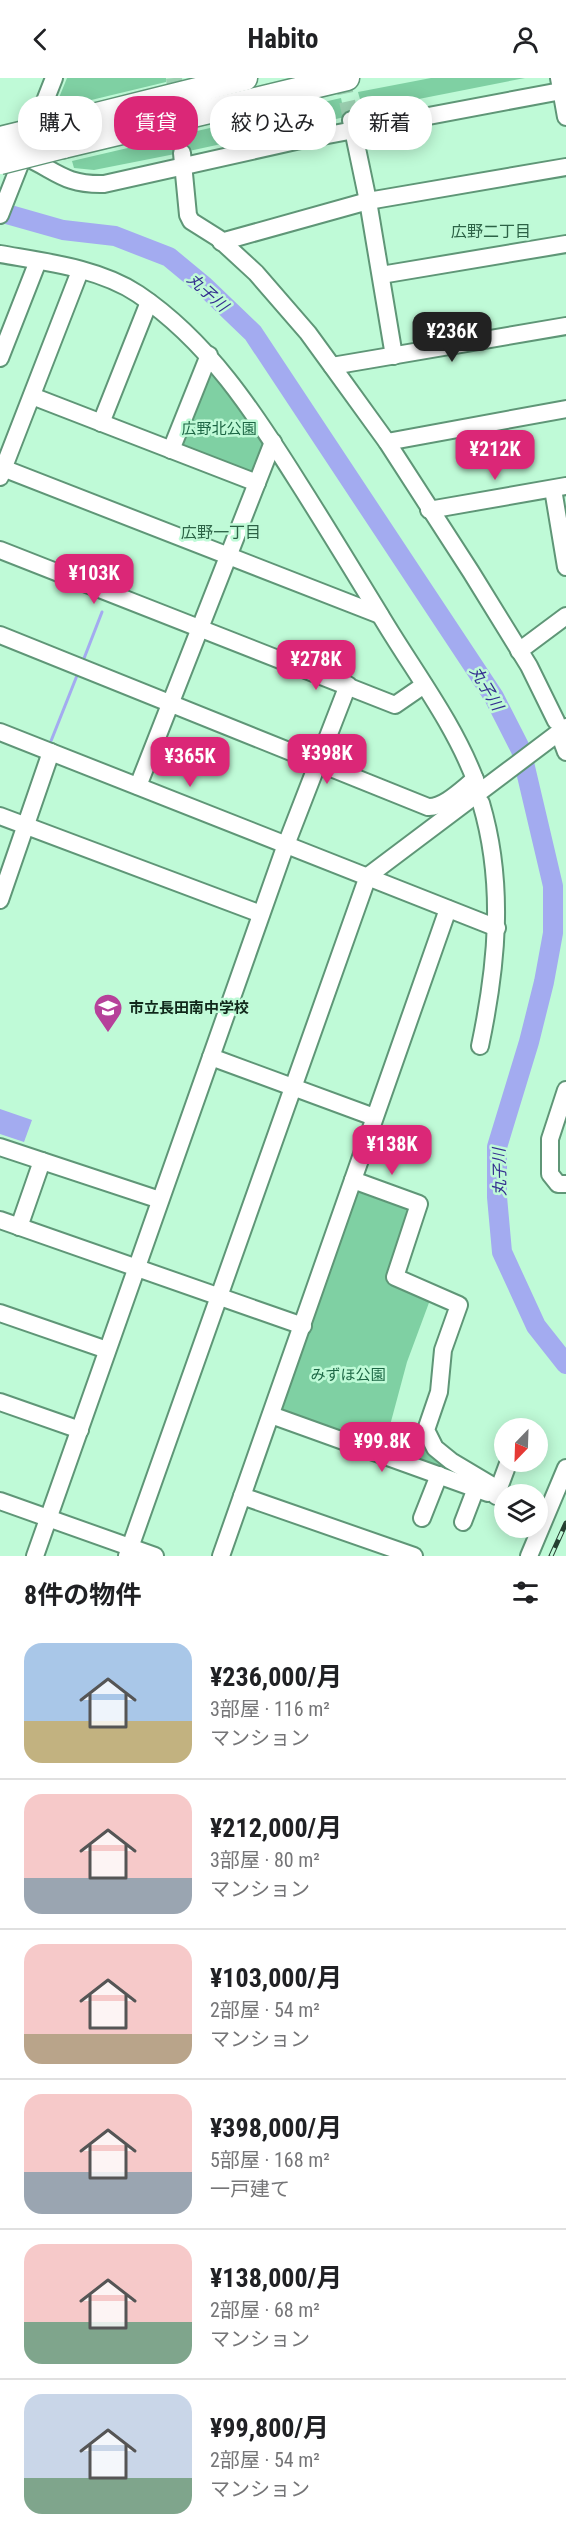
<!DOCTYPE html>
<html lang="ja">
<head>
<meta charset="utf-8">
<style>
	:root { --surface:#fff; --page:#f6f6f6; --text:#202124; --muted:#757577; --line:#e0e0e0; --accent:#db2777 }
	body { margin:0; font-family:"Roboto Condensed","Noto Sans JP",sans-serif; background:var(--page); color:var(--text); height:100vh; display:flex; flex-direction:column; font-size:22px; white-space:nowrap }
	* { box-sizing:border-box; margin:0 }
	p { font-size:20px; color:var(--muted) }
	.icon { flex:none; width:33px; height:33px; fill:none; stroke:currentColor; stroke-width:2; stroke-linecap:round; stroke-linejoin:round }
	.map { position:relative; height:1478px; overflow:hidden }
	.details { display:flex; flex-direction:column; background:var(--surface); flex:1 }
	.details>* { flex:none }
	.hud { position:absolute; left:18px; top:18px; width:531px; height:54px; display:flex; gap:12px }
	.needle { width:39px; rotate:203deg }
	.buttons { position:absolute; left:494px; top:1340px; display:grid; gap:12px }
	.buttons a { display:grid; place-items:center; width:54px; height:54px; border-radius:50%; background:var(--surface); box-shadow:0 3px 15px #0003; font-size:30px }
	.price { position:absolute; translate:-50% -51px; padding:0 14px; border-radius:12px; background:var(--accent); color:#fff; font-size:20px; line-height:39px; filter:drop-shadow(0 2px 3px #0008) }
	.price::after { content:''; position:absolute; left:50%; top:36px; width:18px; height:14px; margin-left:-9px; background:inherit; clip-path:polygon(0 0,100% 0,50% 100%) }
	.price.on { background:#222; color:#fff }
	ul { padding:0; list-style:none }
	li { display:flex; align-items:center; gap:18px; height:150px; padding:0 24px }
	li+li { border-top:2px solid var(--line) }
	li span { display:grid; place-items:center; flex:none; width:168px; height:120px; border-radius:18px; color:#555 }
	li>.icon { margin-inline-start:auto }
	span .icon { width:72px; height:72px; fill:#fffc; stroke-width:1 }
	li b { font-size:26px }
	h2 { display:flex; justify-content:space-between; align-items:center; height:72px; padding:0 24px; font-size:26px }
	.chip { padding:0 21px; border-radius:24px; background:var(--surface); box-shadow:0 3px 15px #0003; font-size:21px; line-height:54px }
	.chip.on { background:var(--accent); color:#fff }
	header { display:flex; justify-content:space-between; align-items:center; height:78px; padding:0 24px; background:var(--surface); font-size:27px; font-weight:700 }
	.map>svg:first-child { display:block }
	.green { fill:#7fd0a3 }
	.water { fill:#a3abf0 }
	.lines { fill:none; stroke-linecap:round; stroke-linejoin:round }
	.stream { stroke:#a3abf0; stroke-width:3 }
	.river { stroke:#a3abf0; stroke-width:20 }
	.minor-tunnel { stroke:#9cd0b1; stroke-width:16; stroke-dasharray:16 8; stroke-linecap:butt }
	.minor-casing { stroke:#5f9677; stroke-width:20 }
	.highway-casing { stroke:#5f9677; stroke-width:27 }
	.minor { stroke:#fff; stroke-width:16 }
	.highway { stroke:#fff; stroke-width:24 }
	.rail-casing { stroke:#254031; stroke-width:5 }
	.rail { stroke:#bffad7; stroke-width:3; stroke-dasharray:9; stroke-linecap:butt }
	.highway-bridge-casing { stroke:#5f9677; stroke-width:27; stroke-linecap:butt }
	.highway-bridge { stroke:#fff; stroke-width:24 }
	.labels { text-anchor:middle; stroke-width:5; stroke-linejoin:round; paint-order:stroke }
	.park-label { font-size:15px; fill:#1c6644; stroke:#bffad7 }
	.poi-label { font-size:15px; font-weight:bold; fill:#10271a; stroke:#bffad7; text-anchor:start }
	.neighbourhood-label { font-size:16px; fill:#2c6246; stroke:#bffad7 }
	.water-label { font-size:16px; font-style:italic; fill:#342e8f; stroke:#bffad7 }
</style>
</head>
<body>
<header><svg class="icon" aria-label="back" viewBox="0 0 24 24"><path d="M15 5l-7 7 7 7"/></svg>Habito<svg class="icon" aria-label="person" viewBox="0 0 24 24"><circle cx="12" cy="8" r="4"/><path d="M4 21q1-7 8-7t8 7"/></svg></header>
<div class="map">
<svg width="566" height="1478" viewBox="0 0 566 1478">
	<rect width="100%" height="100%" fill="#bffad7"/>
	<g class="green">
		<path d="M67,0h99v4l-108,26 -2,-3z"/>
		<path d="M431,0h94l-162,32 -5,-18z"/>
		<path d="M341,20l4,19 -156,34 -1,-18z"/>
		<path d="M175,59v17l-81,16 -20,-2 -2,-7z"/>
		<path d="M212,290l55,74 -10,32 -77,-26z"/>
		<path d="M355,1109l59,21 -24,71 40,21 -23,62 -18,67 35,13 43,37 -190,-69z"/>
	</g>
	<path class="water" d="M0,1031l32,11 -8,22 -24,-8z"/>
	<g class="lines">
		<g class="stream">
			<path d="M83,583l19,-49"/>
			<path d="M51,663l27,-68"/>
		</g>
		<path class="river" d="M0,134l63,18 52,6 54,21 35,29 49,47 241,364 27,53 32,136v47l-9,49 -15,60 -32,105v50l5,55 34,74 30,38"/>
		<g class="minor-tunnel">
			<path d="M174,0l8,75"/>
			<path d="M342,0l9,41"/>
		</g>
		<g class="minor-casing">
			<g id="minor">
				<path d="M559,0l7,39"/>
				<path d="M351,42l17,81 26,155"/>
				<path d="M182,75l6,62 3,6 27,17 38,35 52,60 24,33 55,76 84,130 58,94 27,55"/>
				<path d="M23,78c33,14 40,29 81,28l192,-43 270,-51"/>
				<path d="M0,137l54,-137"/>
				<path d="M221,164l147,-41 198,-34"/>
				<path d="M0,176c45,8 99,14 138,40 70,47 116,118 160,188 28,44 54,87 81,131 33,56 74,108 97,169"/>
				<path d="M381,197l185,-31"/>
				<path d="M0,280l38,-97"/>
				<path d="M332,288l234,-40"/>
				<path d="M32,318l225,87"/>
				<path d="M101,345l48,-121"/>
				<path d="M387,364l179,-33"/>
				<path d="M171,372l38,-95"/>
				<path d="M0,389l380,148"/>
				<path d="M0,399l80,-206"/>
				<path d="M553,411l13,78"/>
				<path d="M429,432l137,-24"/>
				<path d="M0,472l395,155 29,-20"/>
				<path d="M0,557l428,172c16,1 35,-19 47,-28"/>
				<path d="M519,573l47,-35"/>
				<path d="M0,654l497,196"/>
				<path d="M563,666l3,8"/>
				<path d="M138,708l135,-344"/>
				<path d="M0,738l261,98"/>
				<path d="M0,822l51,-148"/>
				<path d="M480,968c17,-81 25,-162 1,-243"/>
				<path d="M211,979l163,60"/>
				<path d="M566,1012l-16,49v35l8,10h8"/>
				<path d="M0,1069l160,53"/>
				<path d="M353,1102l66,24 -24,73 64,28 -16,45 -4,42 -13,38 9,18 16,13 47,28"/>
				<path d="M0,1142l303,106"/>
				<path d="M19,1149l23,-66"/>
				<path d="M0,1235l107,37"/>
				<path d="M0,1324l80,28"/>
				<path d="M271,1337l217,78"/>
				<path d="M242,1418l172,60"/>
				<path d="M496,1418l13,-35"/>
				<path d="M0,1423l155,55"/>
				<path d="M422,1440l17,-43"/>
				<path d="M463,1444l13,-34"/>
				<path d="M35,1478l249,-706 64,-165"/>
				<path d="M127,1478l241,-680 198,-149"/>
				<path d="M221,1478l227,-647"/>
				<path d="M529,1478l37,-88"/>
			</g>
		</g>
		<g class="highway-casing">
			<g id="highway">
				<path d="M57,47l188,-47"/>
				<path d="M63,68l284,-68"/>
			</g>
		</g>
		<use href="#minor" class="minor"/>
		<use href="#highway" class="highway"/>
		<g class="rail-casing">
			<path id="rail" d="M551,1478l15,-33"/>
		</g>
		<use href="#rail" class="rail"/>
		<g class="highway-bridge-casing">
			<g id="highway-bridge">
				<path d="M0,61l57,-14"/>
				<path d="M0,84l63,-16"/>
			</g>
		</g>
		<use href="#highway-bridge" class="highway-bridge"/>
	</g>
	<defs>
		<g id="school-pin" transform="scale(1.5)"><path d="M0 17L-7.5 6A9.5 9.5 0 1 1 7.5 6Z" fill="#b6419a" stroke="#bffad7"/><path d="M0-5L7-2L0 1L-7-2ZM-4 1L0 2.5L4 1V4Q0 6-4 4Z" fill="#fff"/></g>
	</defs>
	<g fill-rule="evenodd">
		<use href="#school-pin" x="108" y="930"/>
	</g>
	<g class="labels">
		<g class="park-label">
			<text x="219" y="356">広野北公園</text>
			<text x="348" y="1302">みずほ公園</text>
		</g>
		<g class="poi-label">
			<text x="129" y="935">市立長田南中学校</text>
		</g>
		<g class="neighbourhood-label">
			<text x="491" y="159">広野二丁目</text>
			<text x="221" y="460">広野一丁目</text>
		</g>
		<g class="water-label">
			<text transform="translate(208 214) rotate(42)" y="6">丸子川</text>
			<text transform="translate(487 610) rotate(59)" y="6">丸子川</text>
			<text transform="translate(499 1094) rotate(-91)" y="6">丸子川</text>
		</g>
	</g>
</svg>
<div class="buttons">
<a><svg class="needle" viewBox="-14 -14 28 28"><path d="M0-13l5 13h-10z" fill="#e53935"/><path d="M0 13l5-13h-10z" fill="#757577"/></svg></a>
<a><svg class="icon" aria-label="layers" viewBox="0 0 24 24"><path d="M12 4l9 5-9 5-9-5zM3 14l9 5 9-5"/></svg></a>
</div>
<b class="price on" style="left:452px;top:285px">¥236K</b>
<b class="price" style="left:495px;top:403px">¥212K</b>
<b class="price" style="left:94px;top:527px">¥103K</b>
<b class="price" style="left:316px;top:613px">¥278K</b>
<b class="price" style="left:327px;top:707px">¥398K</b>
<b class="price" style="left:190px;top:710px">¥365K</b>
<b class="price" style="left:392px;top:1098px">¥138K</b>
<b class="price" style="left:382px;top:1395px">¥99.8K</b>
<div class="hud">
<a class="chip">購入</a>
<a class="chip on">賃貸</a>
<a class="chip">絞り込み</a>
<a class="chip">新着</a>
</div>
</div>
<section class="details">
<h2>8件の物件<svg class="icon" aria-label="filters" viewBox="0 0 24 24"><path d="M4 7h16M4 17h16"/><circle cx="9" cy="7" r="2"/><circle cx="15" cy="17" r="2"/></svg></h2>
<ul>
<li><span style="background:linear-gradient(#a9c7e8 65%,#c2b280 0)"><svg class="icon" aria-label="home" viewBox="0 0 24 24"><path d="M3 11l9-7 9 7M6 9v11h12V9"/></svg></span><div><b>¥236,000/月</b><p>3部屋 · 116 m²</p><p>マンション</p></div></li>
<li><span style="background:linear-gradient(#f6c9c9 70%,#9aa5b1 0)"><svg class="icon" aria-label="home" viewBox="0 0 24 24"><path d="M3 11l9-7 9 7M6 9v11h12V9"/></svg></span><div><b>¥212,000/月</b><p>3部屋 · 80 m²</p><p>マンション</p></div></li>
<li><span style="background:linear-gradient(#f6c9c9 75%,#b9a48a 0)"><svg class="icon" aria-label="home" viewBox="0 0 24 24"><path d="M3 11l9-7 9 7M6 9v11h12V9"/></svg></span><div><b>¥103,000/月</b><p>2部屋 · 54 m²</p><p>マンション</p></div></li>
<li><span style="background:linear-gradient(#f6c9c9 65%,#9aa5b1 0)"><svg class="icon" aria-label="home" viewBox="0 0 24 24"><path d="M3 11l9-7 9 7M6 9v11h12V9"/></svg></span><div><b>¥398,000/月</b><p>5部屋 · 168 m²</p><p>一戸建て</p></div></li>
<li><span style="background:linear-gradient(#f6c9c9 65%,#7fa58c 0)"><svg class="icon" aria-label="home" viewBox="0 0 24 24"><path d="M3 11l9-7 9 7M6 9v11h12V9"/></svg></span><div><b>¥138,000/月</b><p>2部屋 · 68 m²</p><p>マンション</p></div></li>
<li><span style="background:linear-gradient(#c9d6e8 70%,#7fa58c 0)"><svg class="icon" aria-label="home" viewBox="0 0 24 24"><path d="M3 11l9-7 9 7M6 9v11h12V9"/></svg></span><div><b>¥99,800/月</b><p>2部屋 · 54 m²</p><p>マンション</p></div></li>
</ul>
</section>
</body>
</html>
